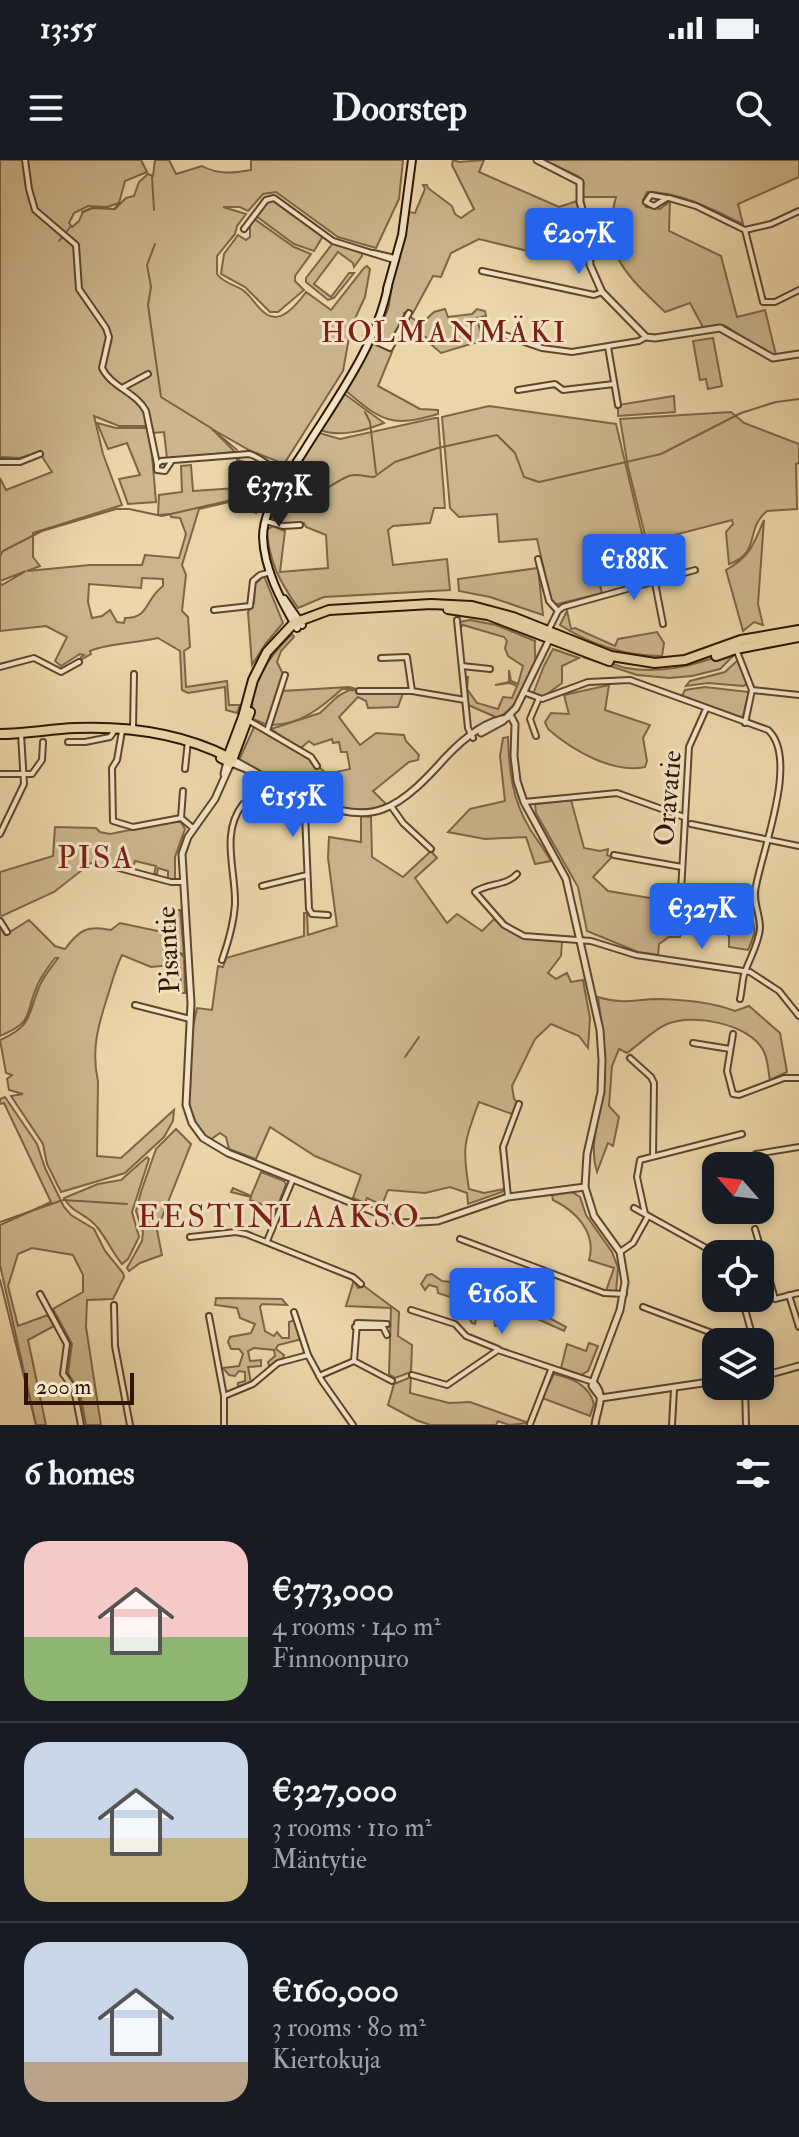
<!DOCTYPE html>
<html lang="en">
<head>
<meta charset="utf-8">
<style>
	:root { --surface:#171b24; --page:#242831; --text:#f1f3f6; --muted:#9ea1a6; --line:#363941; --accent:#2563eb }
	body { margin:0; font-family:"IM FELL Double Pica",serif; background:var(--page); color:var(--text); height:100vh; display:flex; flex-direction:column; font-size:30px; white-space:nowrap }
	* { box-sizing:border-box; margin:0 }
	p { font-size:26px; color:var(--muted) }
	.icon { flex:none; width:44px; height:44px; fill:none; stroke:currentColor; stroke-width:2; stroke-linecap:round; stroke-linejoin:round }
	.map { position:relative; height:1265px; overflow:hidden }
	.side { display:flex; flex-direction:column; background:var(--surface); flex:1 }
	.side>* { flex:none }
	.needle { width:52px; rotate:298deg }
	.buttons { position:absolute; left:702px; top:992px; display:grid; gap:16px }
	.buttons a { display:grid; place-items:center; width:72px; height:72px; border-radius:16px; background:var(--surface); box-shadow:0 4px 12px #0003; font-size:40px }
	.scale { position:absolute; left:24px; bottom:20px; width:110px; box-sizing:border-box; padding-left:8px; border:4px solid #311500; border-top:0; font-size:22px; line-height:28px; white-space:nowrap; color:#311500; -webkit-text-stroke:6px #f2e4c7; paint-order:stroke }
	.price { position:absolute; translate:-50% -68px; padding:0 18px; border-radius:8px; background:var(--accent); color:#fff; font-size:26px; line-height:52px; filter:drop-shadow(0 2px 4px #0008) }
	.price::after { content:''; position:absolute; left:50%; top:48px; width:24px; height:18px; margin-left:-12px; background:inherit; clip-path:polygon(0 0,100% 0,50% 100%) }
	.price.current { background:#222; color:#fff }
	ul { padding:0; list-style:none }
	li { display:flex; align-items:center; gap:24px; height:200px; padding:0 24px }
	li+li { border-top:2px solid var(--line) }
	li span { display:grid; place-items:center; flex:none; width:224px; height:160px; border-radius:24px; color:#555 }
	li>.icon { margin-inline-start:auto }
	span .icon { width:96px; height:96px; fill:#fffc; stroke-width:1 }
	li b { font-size:34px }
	h2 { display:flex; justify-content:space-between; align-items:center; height:96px; padding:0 24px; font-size:34px }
	.status { display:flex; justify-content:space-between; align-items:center; height:56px; padding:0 40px; background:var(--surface); direction:ltr }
	.status svg { height:22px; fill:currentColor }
	header { display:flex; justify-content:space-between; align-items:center; height:104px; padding:0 24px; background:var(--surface); font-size:36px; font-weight:700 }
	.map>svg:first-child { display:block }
	.green { fill:#cbb58c; stroke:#7e6546; stroke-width:2; fill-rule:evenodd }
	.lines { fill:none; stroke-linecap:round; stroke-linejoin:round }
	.stream { stroke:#7b6143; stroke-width:2 }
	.minor-casing { stroke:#60452a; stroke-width:8 }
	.tertiary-casing { stroke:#60452a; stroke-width:9 }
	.secondary-casing { stroke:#311500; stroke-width:10 }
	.primary-casing { stroke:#311500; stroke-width:12 }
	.minor { stroke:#f2e4c7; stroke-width:4 }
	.tertiary { stroke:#f2e4c7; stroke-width:5 }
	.secondary { stroke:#f2e4c7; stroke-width:6 }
	.primary { stroke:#ebd6a9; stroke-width:8 }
	.labels { text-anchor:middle; stroke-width:6; stroke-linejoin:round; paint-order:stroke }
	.street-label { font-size:28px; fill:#311500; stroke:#f2e4c7 }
	.neighbourhood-label { font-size:30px; letter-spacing:2px; fill:#7a1f14; stroke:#f2e4c7 }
	.quarter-label { font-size:32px; letter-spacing:2px; fill:#7a1f14; stroke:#f2e4c7 }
</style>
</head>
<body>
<div class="status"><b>13:55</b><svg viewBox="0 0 49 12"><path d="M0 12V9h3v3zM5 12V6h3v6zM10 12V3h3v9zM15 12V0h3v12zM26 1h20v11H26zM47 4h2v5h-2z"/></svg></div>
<header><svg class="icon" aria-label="menu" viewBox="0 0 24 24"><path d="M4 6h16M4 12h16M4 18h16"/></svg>Doorstep<svg class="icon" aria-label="search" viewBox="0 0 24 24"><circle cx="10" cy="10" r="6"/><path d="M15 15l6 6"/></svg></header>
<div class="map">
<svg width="799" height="1265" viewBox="0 0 799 1265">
	<rect width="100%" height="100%" fill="#ebd6a9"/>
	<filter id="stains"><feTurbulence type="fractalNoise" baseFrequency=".0025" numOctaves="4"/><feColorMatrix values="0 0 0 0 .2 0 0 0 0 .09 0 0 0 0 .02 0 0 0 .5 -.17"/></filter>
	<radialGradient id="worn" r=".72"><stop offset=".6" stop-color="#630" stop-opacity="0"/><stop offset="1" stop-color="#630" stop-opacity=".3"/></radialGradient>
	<g class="green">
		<path d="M0,0h141l6,12 -22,9 -6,22 -12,4 -19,-1 -14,7 -5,10 3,4 7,-6 4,-9 9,-4 23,1 11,-11 8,-2 5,-14 9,-8 5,2 2,-16h14l7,14 26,-8c16,9 32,7 49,4v-10h152l-4,39 -23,49 -38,-11 -62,-45 -13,2 -15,17 -8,-4h-17l23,7 -9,12 -2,8 -18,22v18c7,10 18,10 27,17 8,6 13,17 22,23 15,11 32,-11 40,-22l25,18 33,-42 3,-2 3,3 -5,28 -14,30 -8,44 -59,93 -35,-14 -37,-21 23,23 -68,7 -3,-27 -12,1 -3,-7h-30l-25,-10 9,38 19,51 -89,28v24l7,9 -13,5 63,-6h52l3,-10 34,3 7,-24 -6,-16 -9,-1 -1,-3 -12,1 1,-20 23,-3 -1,-26 10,-1 2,26 44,-3v-28l21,5 18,12 -13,27 -7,9 -27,-11 -30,7 -17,56 4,10 -4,36 6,6 2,30 -6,4 2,36 41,-6 2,24h11l-3,8 -11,-3 -1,-23 -37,6 -6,-3 -2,-39 -22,-13c-20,5 -51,5 -68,13l1,3 -9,5 -1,-2 3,-2 -4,-1 -19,12 -6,-5 12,-24 -21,-11 -46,5v-48l2,2 24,-14 -26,10v-103l6,12 46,-18 -13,-20 -19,6 -20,-1zM142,418l21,1v7c-19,14 -13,32 -38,32l-1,5 -7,-1 -7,-12 -8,6 -10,2 -4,-16 1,-18 52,4z"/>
		<path d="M453,0l6,2 25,-2 -5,12 80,35 18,-6 9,24 -34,8 -4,23 -69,-17 -28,14 -10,24 -8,-1 -20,37 -4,-2 -5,2 -1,9 -15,24 -11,-5c-3,-14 10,-23 12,-36 3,-28 13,-62 19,-93l7,1 10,-24 -2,-4h4l1,3 24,18 3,8 6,4 13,-9 -22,-44z"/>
		<path d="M543,0h256v17l-61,27 5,20c-30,-14 -62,-32 -96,-32l-4,8 3,7 14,2 10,-8 -1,30 52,25 16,61 28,-7 11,45 -7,-1 -45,-29 -20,4 -14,-26 -25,9c-38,-37 -65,-57 -49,-115h-31l-4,-3 3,-11 -6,-7z"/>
		<path d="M272,40l51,36 -9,15 -20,-7 -38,-28 11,-14z"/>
		<path d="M253,58l41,29 17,7 -16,22v5l9,9 -26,22h-8l-25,-25 -24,-13 3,-20 14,-19 8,5 4,-3v-14z"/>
		<path d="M333,83l29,10v3l-8,11 -1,-4 -15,-11 -24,32 17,13 18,-24h5l-20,25 -6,2 -22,-18v-4z"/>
		<path d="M445,149l3,8 24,-3 5,-5 8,2 1,5 -9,2 4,17h2l-2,6 -40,12 -14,-12 -1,-4 -20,-7 -4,8 -2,-2 9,-20 12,8 13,-12z"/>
		<path d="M713,178l9,48 -14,3 -2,-10 -6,1 -7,-39z"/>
		<path d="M373,182l19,10 -14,34 42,23 18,1v4c-47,14 -56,7 -92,-23l23,-48z"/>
		<path d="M343,233l41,30c-17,7 -46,15 -63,7z"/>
		<path d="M674,236l1,16 -57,4v-11z"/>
		<path d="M489,246l127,18 37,156 -20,4 -10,-40 -33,4 12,45 -48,12 -3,-4 -14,-62 -38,3 -2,-28 -38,3 -9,-9 -8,-91z"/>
		<path d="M731,252l13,11 55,21v19l-3,1 1,45 -30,2c-23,19 -5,41 -38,53l-3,-32 7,-8 -1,-4 -81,21 9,37 -4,1 -28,-112 -8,-48z"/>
		<path d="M435,258h3l7,90h-11l-4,15 -37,3 -5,4 5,35 54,-6 3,31 -126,7 -26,11c-18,-26 -29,-46 -31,-78l6,-4 12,5 -5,41 48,-4 -2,-33 -20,-8 -2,-4c-11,1 -24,5 -33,-6l14,-31 31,-49 3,-4 21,6z"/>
		<path d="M97,263l19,5h31l5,27 4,47 -28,2 -9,-25 21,-4 -13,-32 -19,6z"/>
		<path d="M764,360l-6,84 5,21 -9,-3 -11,9 -17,-61c25,-14 27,-25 38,-50z"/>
		<path d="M538,408l5,47 -53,-18 -31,-6 -1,-12z"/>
		<path d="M264,416l19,47 -17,20 -14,22 -4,-53 6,-9 1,-19z"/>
		<path d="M567,451l4,18 4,-1 40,18 3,-7 39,-7 7,11 -2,13c-36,0 -72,-12 -102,-31z"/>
		<path d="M470,460l26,5 39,16c-1,7 1,14 0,21 -4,22 -18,44 -37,56l-32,-14 -3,-27h5l-1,12 10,14 21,6 5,-12 9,1 5,-12 -7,-3 -15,2 14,-3v-12l2,11 7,3 5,-18 -15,-10 -3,-8 2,-7 -3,-4 -41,-12 -3,3 -1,-6z"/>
		<path d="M292,474l2,3 -13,14 -4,11 6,12 -15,49 -3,1 -12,-5c-6,-35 16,-62 39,-85z"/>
		<path d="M553,489l26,9 -17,8v17l-19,14 -10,-3 11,-28z"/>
		<path d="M727,493l6,3 -13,13 -28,7 -23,2 -32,-3 -54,-18c13,-2 29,8 43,11 36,6 67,-2 101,-15z"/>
		<path d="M738,500l10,24 -5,2 -35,-3 -22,3 4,-5 35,-9z"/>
		<path d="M609,525l-4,25 45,15 -7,13 4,23 -2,6c-32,7 -73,-17 -97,-38l-3,-7 6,-9 18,1 -5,-19z"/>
		<path d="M349,527l7,2h-14c-21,19 -41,35 -70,36l10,-34z"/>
		<path d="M705,527l44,5 -6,24 -3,3 -58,-23 3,-6z"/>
		<path d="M349,530l54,3 -5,14 -30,1 -2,-7 -8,-4 -19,20 21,28 16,-12 28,2 2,6 13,14 -1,5 -9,2 -36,29 14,14c-50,18 -107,-20 -148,-45l16,-35 56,35 16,14 23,-5 -3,-17h-6l-2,-10 -6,1 -1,-4 -18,6 -5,-4 -7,6h-5l-26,-18 49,-16 18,-17z"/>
		<path d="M508,577c1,33 4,63 22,92 7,11 14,20 21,32l-16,3 -9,-27 -41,2 -37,-7 22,-23 35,-8 -5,-45 3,-18z"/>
		<path d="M571,640l13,48 16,3 8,-2 -1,6 5,2 -19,20 15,14 72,12 -1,-10 10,2v9l62,14c7,12 2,20 -3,32l-19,-3v-11l-11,-10 -34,-5 -4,16h-11l-10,7 -1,11 -20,-3 -51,-21 -9,-44 -42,-74 -1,-9z"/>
		<path d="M361,656l10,1 1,40 31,20 28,-26 6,7 -22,20 32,45 10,-9 25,17 12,-12c24,21 38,20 68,22l-1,15 -13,17 8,6 11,-6 4,9 12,-2 7,38 -2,30 -9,-12 -28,-12 -16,15 -23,47 2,13 3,3 -5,12 -33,-12c-15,39 -17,46 -10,87l15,4 20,-4 -2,3 -34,12 -1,-11 -17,-6 -25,6 -37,-3 -6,15 -15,-7 -2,5 -12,-5 8,-23 -46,-19 -45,-29 -14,32 -27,-10 -3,-12 -6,-4 -10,7c-35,-26 -21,-95 -13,-132l15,2 6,-44 5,1 3,-9 78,-22v-23h3l1,22 29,-9 -9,-68 1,-21 32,5z"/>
		<path d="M170,662h11l4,7 -10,28v23l-7,-1v-8l-10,-3 -1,6h-3l2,-8 -21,-5 -3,10 -17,-9 -3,6 -21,-5 -37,29 -52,24 -2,-1v-43l53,-16 2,-29 41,1 4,4 10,2z"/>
		<path d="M178,750h2l4,44 -5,-1 5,4 1,36h-4l-1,-29 -29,3 -29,-12c-7,14 -10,28 -15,43 -9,28 -16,53 -9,83l-1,75 24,2 53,-48 -1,11 -9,16 -39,36 -64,19 -14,-28 -4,-20 -32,-48 12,-2 -14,-4 -2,-11 5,-4 -6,-2 -6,-33c34,-15 27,-25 40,-55 4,-10 12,-18 18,-27h-3c-7,9 -14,18 -18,28 -13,30 -2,35 -37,50v-109l5,8 24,-15 26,26 10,3c14,-19 22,-24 46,-19l9,-7 47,10z"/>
		<path d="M598,837c26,8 36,2 62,2 26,1 51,3 75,12l14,-5 31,27 7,39 -17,8c-2,-9 -2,-22 -7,-30 -14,-26 -69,-37 -96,-26 -14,6 -27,20 -40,29l-8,-4 -7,17 -3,40 10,11 -6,29 -5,-3 -11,29c-9,-29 4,-57 7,-87 3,-30 -2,-59 -6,-88z"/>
		<path d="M5,937l32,47 8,24 19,39 7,8 23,14 11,22 18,22 1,4 -11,22 -26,1 -1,27 15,98h-15l-6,-32 -12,-20 4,-29 -19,-35 30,-17v-17l-10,-20 -41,-7 -14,6 -10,32 10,40 30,-11 6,11 -26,14 18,85h-10l-36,-160v-40l51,-23 -47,-99 -4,1v-5z"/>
		<path d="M176,969l15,15 -34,86 5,25 -22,8 -11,8 -2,-3 15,-27 1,-9 -7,-21 5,-19 15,-43z"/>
		<path d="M147,997l2,2 -17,53 7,25 -11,22 -6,5c-10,-12 -15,-25 -25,-37 -10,-13 -25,-14 -33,-29l34,-14 23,-4z"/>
		<path d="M261,1012l23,9 2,3 -10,26 -26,-10 1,-3 -20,-5 2,-4 18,8z"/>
		<path d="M572,1032l8,5 6,18 26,37 6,16 -2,24 -10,-1 8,-23 -25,-8c8,-27 -13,-49 -36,-60l-1,-5z"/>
		<path d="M456,1110l13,9 1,5 12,-1 4,5 7,2 3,-11 4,-2 8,4 -2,17 16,5 44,24 -2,4 -44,-20 -17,2 -4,13h-4l-1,-7 -17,-3 -2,8 -3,-1 -4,-7 2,-8 -8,-7 -24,-8 -1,-6 -8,-2 -4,5 -4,-6 6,-9 5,-1 10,7 10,1z"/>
		<path d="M354,1120l4,8 6,-2 35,26 -1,24 14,9 -1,27 -16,6 -6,-4 2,-66 -45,-2z"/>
		<path d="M216,1138l66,1 5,6 -25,-1 -2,3 5,24 9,5 3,-4 5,6h7v-16l6,-2 7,19 -24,6 -2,4 8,6 -1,3 -14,8 -1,-4 7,-6 -1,-6 -20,-2 -6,3 2,10 11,-1v6l-13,1 3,15 -13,5v-4l7,-2v-9l-6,-1 -4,5 -6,-1 -6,-7 16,-2 4,-12 -4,-5h-8l-3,-7 2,-5 21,-4 4,-9 -15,-6 -3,-10 -22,-3z"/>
		<path d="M589,1183l9,3 -10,25 -7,4 -20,-7 6,-24 19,7z"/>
		<path d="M554,1214c18,4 35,11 40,30l-4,12 -48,-18z"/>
		<path d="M411,1217l-1,16 39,10 21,-1 59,21 -20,2 -11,-4 -2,4h-66l-14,-5 -28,-15 6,-21z"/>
	</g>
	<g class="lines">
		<g class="stream">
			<path d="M152,17l2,33"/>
			<path d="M82,52l13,-5 19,2 6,-6"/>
			<path d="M59,81l12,-15"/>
			<path d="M155,84l-8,21 4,22 -3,18 13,92 50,31 26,22"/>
			<path d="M365,252l5,10 6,51"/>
			<path d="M239,300l5,42"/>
			<path d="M284,344c27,2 42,-19 65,-28 8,-3 17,1 25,1l21,-15 43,-14 59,-13 18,18 9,24 15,5 122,-28 80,-41 35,-11 23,-3"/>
			<path d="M0,396l3,-5 39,-20 74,-22h13l33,7 70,-16 21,3 10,-8 4,1"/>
			<path d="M405,897l14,-20"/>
			<path d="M63,1040l64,4"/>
			<path d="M0,1062l60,-21"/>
			<path d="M0,1120l36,145"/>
		</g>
		<g class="minor-casing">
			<g id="minor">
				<path d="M25,0l4,29 6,21 41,35 3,44 27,39 3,9 -7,31c9,19 34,24 44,43l11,53"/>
				<path d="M667,38l-13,8 -8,-4 4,-6 1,-1 16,3h2l27,8 49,24 26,-6 28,-13"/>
				<path d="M244,69l22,-29 8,-2 59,43 61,19"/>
				<path d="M745,70l18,72h12l24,-12"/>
				<path d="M373,93l22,5"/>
				<path d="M482,111l112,24 8,-3"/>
				<path d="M493,171l49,17 30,4 67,-11 7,-4"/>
				<path d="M366,177l24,11 19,-35"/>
				<path d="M608,187l10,58"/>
				<path d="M122,228l26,-14"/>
				<path d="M518,230l37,-6 8,6 51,-6"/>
				<path d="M0,302h20l20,-8"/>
				<path d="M171,302l-6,9 -8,-1v-6l4,-3 88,-7c15,4 26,19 39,22"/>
				<path d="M266,361l17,5 17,-1"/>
				<path d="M538,399l11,42 9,10"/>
				<path d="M655,423l8,41"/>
				<path d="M214,450l36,-4 3,-25 7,-6 11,-3"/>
				<path d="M457,460l11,108 5,10"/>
				<path d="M548,471l10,-20 5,-4 132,-37"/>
				<path d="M736,489l16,41 -7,33"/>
				<path d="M381,498l26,-1 5,34 53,9"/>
				<path d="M462,506l28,3"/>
				<path d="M0,507l34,-9 27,14 18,-10"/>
				<path d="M752,530l47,5"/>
				<path d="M359,531h53"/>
				<path d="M526,533l16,6 46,-17 42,-2 138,50c31,28 -5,118 -12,156 -4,15 4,27 4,42 -1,16 -11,31 -16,47 -2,7 -2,16 -4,24"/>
				<path d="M246,559l65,38 6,9"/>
				<path d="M133,569l1,-55"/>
				<path d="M122,571l-5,29 -5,8 1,53 20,6 48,-9 12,10"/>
				<path d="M267,571l18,-56"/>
				<path d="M536,576l-6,-17 9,-21"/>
				<path d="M68,582h17l25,-5 5,-7"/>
				<path d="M185,609l3,-28"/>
				<path d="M0,614h32l10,-14 1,-18"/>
				<path d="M285,629l-3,7 20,11 3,7 4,95 3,5 16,1"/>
				<path d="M524,642l93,-9 67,24"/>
				<path d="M391,646l12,17 28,26"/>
				<path d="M181,658l2,-27"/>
				<path d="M691,664l108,22"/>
				<path d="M0,674l24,-50 -3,-50"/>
				<path d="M614,695l68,12"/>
				<path d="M119,708l52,14h12"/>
				<path d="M517,714c-10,12 -30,9 -42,18l29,33 20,11 67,5 45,14 114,17 29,19 20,25"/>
				<path d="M262,726l45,-11"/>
				<path d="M681,732l8,-145 17,-38"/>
				<path d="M0,761l7,11"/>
				<path d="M222,800c6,-17 12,-38 13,-56 1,-33 -15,-71 8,-100l39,-8"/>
				<path d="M135,845l55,14"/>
				<path d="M733,874l-6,37 6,23 6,1 45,-17h15"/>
				<path d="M693,883l37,6"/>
				<path d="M630,898l21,19 3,6 -1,73"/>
				<path d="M756,994l43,-7"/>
				<path d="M508,1037l-5,-50 16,-43"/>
				<path d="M634,1048l83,46"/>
				<path d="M645,1054l-8,-37 3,-17 102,-26"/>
				<path d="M755,1069l20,70 24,-6"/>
				<path d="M190,1077l46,-5 10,2 107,43 8,7"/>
				<path d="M460,1079l144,54 20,1"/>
				<path d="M267,1081l25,-60"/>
				<path d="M620,1092l13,-9 15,-27"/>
				<path d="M40,1134l27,50 -4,30 11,15 7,36"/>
				<path d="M789,1135l10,32"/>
				<path d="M742,1138l12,44"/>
				<path d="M114,1145l1,41 15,79"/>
				<path d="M643,1147l93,35"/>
				<path d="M411,1150l44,14 11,12 32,13"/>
				<path d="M294,1152l14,43 14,26 31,44"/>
				<path d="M209,1156l15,80"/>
				<path d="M355,1167h28l4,8"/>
				<path d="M354,1201l3,-38 30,1"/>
				<path d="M760,1204l3,12"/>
				<path d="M412,1215l35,10 51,-35 95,32"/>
				<path d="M319,1216l35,-15 38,20"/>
				<path d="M745,1226l1,39"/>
				<path d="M530,1264l21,-54"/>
				<path d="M224,1265v-29l29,-12 25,-21 30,-8"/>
				<path d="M672,1265l2,-36"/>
			</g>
		</g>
		<g class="tertiary-casing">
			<g id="tertiary">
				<path d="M537,0l43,22v20l8,28 2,35 12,27 44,45 9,1 65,-10 53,30 26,-4"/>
				<path d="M510,555l5,9 -1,32 3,25 7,21 42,77 34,151 2,30 -1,32 -14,62 -2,33 9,29 26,36 5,30 -5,28 -27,72 -1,4 9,12"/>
				<path d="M481,573l22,-12 13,-13 34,-70"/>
				<path d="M251,611l-20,-8 -16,36 -27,38 -6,17 9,149 -5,102 6,18 11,15 25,15 174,70 36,-2 70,-24 77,-10"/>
				<path d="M224,614l4,-17c39,20 109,70 155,52 23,-8 46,-33 62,-51 16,-17 38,-37 62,-40"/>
				<path d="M760,1217l39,-11"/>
				<path d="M593,1222c14,14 4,26 2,43"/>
				<path d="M601,1238l115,-17"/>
			</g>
		</g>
		<g class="secondary-casing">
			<g id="secondary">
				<path d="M387,129l15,-54 10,-75"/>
				<path d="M284,439l18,26"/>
				<path d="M297,468c-16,-27 -33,-59 -34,-91 0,-29 24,-60 39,-83 32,-52 74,-107 86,-168"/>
			</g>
		</g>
		<g class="primary-casing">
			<g id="primary">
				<path d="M448,449l40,6 121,46"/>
				<path d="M716,496l20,-7 63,-12"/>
				<path d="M0,574c25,0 50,-5 75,-6 53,-2 106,5 153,29l15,-40 10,-37 14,-28 27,-29 35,-13 102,-6 41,2 41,11 98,39 44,7 30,-3 56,-20 58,-10"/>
				<path d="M221,598l10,5 19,-51"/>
			</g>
		</g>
		<use href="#minor" class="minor"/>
		<use href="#tertiary" class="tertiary"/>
		<use href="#secondary" class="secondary"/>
		<use href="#primary" class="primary"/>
	</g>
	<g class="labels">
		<g class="street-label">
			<text transform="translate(667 638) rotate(-85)" y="10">Oravatie</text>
			<text transform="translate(167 790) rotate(-93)" y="10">Pisantie</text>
		</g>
		<g class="neighbourhood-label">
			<text x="444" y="182">HOLMANMÄKI</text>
		</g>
		<g class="quarter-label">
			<text x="96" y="708">PISA</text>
			<text x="279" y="1067">EESTINLAAKSO</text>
		</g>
	</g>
	<rect width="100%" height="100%" filter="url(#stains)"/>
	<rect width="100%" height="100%" fill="url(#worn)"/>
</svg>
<div class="buttons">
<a><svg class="needle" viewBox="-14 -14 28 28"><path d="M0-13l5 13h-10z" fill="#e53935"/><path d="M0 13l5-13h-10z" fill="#9ea1a6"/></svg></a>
<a><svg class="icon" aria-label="locate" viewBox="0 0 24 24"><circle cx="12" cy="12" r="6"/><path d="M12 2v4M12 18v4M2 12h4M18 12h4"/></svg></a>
<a><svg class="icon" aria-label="layers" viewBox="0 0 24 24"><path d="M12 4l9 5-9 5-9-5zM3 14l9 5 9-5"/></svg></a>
</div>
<div class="scale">200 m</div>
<b class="price" style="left:579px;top:116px">€207K</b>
<b class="price current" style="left:279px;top:369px">€373K</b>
<b class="price" style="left:634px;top:442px">€188K</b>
<b class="price" style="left:293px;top:679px">€155K</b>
<b class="price" style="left:702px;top:791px">€327K</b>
<b class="price" style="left:502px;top:1176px">€160K</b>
</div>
<section class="side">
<h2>6 homes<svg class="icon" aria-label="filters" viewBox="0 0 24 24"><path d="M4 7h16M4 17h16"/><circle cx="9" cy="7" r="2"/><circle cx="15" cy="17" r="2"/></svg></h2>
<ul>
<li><span style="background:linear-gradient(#f6c9c9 60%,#8fb573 0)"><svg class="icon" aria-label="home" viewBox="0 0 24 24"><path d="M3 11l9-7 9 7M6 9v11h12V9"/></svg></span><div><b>€373,000</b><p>4 rooms · 140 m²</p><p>Finnoonpuro</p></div></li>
<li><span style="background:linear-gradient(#c9d6e8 60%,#c2b280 0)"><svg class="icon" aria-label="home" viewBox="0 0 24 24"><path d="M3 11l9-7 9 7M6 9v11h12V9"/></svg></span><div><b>€327,000</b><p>3 rooms · 110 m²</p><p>Mäntytie</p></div></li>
<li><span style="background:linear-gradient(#c9d6e8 75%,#b9a48a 0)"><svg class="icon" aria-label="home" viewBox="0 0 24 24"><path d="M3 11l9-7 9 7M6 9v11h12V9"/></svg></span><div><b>€160,000</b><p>3 rooms · 80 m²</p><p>Kiertokuja</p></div></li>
</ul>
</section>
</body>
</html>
